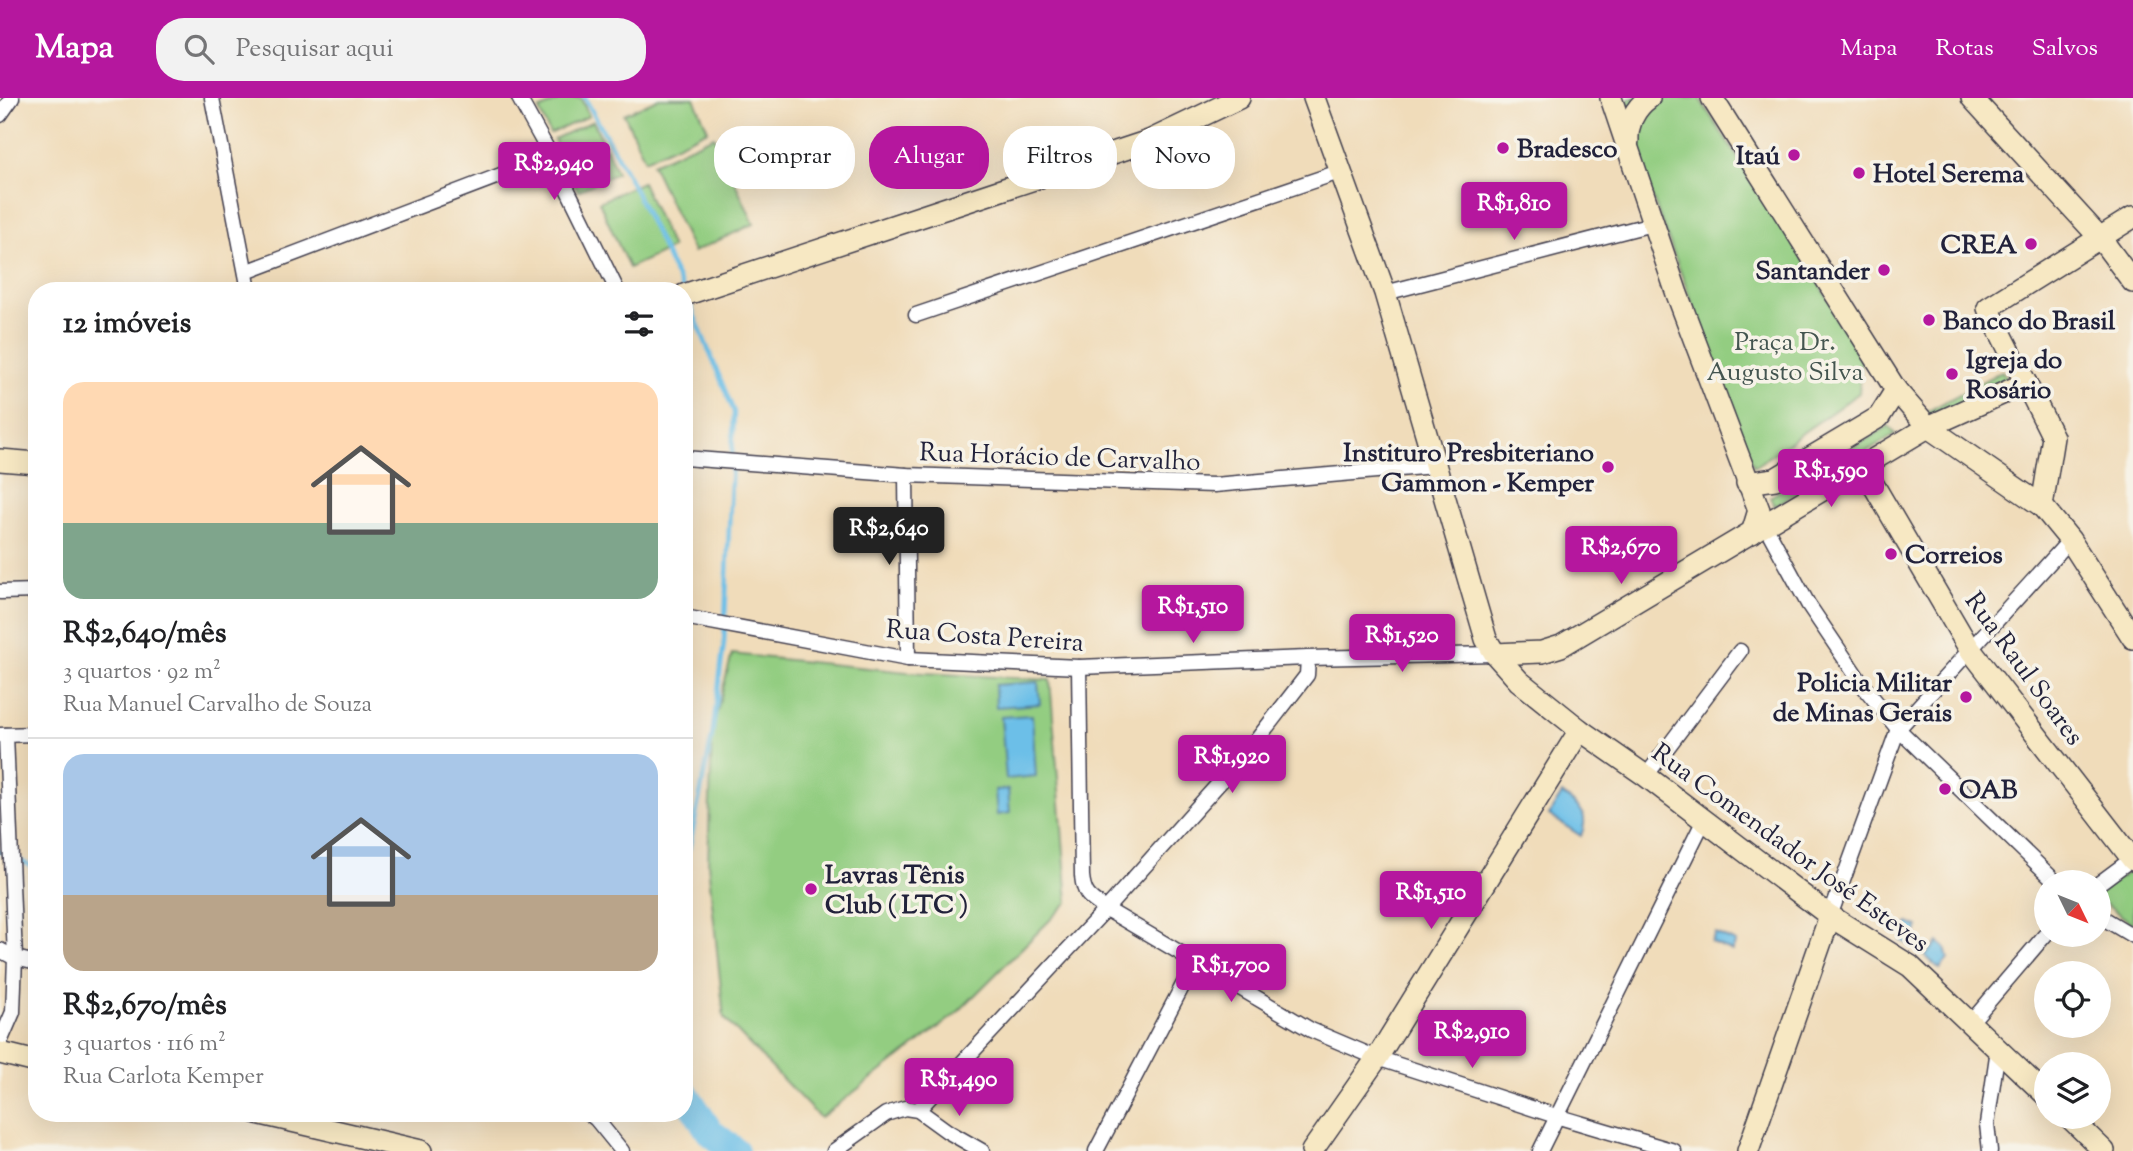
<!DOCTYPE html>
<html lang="pt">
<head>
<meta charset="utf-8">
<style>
	:root { --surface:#fff; --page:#f2f2f2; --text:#202124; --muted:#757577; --line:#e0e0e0; --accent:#b5179e }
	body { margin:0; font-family:"Sorts Mill Goudy",serif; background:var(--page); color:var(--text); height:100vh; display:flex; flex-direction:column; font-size:26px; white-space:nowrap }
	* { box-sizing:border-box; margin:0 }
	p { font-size:23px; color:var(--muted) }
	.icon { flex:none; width:38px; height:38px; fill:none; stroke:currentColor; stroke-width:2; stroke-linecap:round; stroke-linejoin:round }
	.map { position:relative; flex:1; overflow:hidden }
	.side { position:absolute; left:28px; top:184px; width:665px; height:840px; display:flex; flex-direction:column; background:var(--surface); border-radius:28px; box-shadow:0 7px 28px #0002 }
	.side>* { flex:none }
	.guide { position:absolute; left:714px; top:28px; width:665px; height:63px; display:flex; gap:14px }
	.needle { width:46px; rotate:133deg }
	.controls { position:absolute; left:2034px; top:772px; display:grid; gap:14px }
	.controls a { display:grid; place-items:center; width:77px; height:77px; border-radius:50%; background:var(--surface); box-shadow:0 7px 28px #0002; font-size:35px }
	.price { position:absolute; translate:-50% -60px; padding:0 16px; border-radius:7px; background:var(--accent); color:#fff; font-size:23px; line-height:46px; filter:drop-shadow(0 2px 4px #0008) }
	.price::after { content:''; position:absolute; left:50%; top:42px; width:21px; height:16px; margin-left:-10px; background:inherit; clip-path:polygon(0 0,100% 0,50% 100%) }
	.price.active { background:#222; color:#fff }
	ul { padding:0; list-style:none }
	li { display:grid; align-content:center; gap:14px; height:371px; padding:0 35px }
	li+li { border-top:2px solid var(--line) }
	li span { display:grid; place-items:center; height:217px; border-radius:21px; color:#555 }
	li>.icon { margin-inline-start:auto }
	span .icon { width:126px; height:126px; fill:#fffc; stroke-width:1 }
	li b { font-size:30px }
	h2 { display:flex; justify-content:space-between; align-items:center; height:84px; padding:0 35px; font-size:30px }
	.pill { padding:0 24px; border-radius:28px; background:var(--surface); box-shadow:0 7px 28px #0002; font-size:24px; line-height:63px }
	.pill.active { background:var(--accent); color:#fff }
	header { display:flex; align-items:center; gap:42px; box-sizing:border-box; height:98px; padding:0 35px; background:var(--accent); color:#fff }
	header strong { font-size:33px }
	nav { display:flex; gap:38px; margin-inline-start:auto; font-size:24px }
	.search { width:490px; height:63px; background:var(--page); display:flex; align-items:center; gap:18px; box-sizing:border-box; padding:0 24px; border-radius:28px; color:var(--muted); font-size:26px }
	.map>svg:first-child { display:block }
	.green { fill:#93cd81; stroke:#5a785e; stroke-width:2 }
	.water { fill:#6cbfe8; stroke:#477092; stroke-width:2 }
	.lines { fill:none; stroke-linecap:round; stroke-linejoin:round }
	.stream { stroke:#6cbfe8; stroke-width:4.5 }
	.river { stroke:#6cbfe8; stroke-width:28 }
	.street-casing { stroke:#413e4e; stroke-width:17 }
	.secondary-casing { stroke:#413e4e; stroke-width:24 }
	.street { stroke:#fff; stroke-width:14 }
	.secondary { stroke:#f7e8c3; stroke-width:21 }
	.poi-dot { fill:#b5179e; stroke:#f7f3e8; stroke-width:2.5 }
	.labels { text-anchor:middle; stroke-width:7; stroke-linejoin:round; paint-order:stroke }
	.poi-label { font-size:26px; font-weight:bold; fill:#22223b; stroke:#f7f3e8; text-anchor:start }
	.park-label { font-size:26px; fill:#445550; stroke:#f7f3e8 }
	.street-label { font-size:26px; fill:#22223b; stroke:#f7f3e8 }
</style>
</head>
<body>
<header>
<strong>Mapa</strong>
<div class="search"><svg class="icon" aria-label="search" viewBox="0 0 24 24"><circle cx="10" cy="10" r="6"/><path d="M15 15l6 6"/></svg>Pesquisar aqui</div>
<nav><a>Mapa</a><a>Rotas</a><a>Salvos</a></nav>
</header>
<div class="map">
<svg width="2133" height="1053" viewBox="0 0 2133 1053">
	<rect width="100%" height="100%" fill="#f7f3e8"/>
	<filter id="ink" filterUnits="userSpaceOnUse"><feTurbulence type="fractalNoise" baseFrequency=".0143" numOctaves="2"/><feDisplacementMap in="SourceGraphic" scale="14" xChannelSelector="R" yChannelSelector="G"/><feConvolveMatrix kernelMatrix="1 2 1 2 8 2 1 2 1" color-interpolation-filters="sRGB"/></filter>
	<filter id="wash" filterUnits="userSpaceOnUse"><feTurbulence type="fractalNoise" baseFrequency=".00686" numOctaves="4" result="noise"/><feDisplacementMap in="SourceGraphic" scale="28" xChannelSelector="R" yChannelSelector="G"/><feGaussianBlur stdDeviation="1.57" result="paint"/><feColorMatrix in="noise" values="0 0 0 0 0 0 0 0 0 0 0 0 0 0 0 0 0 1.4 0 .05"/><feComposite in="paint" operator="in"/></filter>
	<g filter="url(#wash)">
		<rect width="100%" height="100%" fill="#f0dcba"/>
		<g class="green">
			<path d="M564,0h17l8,18 -39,18 -11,-24z"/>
			<path d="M659,0h35l14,32 -63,30 -21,-46z"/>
			<path d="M1629,0h70l163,252 -3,43 -105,74 -130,-345z"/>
			<path d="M593,23l10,21 -39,19 -10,-22z"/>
			<path d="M714,38l40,88 -61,28 -41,-88z"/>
			<path d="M606,50l11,25 -39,18 -11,-24z"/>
			<path d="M642,84l30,66 -43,20 -30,-66z"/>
			<path d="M2002,273l8,12 -79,37 -8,-6z"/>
			<path d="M1889,328l6,8 -121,72 -4,-9z"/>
			<path d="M732,556l175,18 143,8 18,222 -112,112 -136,104 -96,-100 -16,-154 4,-133z"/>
			<path d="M2131,772l2,2v52l-35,-25v-6z"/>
		</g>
		<g class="water">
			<path d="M1038,584l2,22 -44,3 -1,-22z"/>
			<path d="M1032,617l4,61 -30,3 -5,-62z"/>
			<path d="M1008,691l2,24 -13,2 -2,-25z"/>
			<path d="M1562,696c18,14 28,18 19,42l-32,-21z"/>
			<path d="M1908,825l10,4 -7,18 -10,-4z"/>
			<path d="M1715,835l21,9 -4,9 -21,-9z"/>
			<path d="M1938,844l7,6 3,11 -8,10 -15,-13z"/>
		</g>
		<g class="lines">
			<g class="stream">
				<path d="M585,0l44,80 54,112"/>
				<path d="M0,753l37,18"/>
				<path d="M684,753l5,-2 23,-113 12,-93 10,-231 -46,-112"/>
			</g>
			<path class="river" d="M684,994l26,40 25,19"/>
		</g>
	</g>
	<g filter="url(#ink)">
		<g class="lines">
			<g class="street-casing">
				<g id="street">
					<path d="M212,0l37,192"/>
					<path d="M519,0l32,58 66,134"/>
					<path d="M0,17l12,-17"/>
					<path d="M246,174l305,-116"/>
					<path d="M1385,195l267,-69"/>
					<path d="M916,217l423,-143"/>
					<path d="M684,360l222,17 308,10 220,-19"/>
					<path d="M906,377l2,184"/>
					<path d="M1765,427l43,79 56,83 34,42 158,153"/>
					<path d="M0,494l37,-1"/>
					<path d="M684,519l224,42 171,8 229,-9 187,-4"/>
					<path d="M1079,569l3,209c2,20 8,22 24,33l205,121 66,28 179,58 118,35"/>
					<path d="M0,637l37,-1"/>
					<path d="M1646,678l94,-125"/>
					<path d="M2098,786l35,-26"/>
					<path d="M2098,817l35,21"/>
					<path d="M1830,818l68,-187 172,-189"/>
					<path d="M0,852l15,8 22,5"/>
					<path d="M1971,924l75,-88"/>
					<path d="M0,944l13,-30 2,-54 -9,-223"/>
					<path d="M918,1012l188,-201 143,-159 58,-75 1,-17"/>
					<path d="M588,1015l8,6 26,32"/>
					<path d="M834,1053l52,-37 19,-6 13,2 29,21 35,20"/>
					<path d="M1096,1053l99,-189"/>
					<path d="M1540,1053l164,-331"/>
					<path d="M1990,1053l-3,-27 11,-75"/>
				</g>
			</g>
			<g class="secondary-casing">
				<g id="secondary">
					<path d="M1314,0l71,195 101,346 9,15 24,27 61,49 66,46 184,140 80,50 136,129"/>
					<path d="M1611,0l66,196 82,216 -7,23"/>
					<path d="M1712,0l184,292 32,37 114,79 28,34 63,98"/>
					<path d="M1972,0l129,141 32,43"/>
					<path d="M1628,43c-1,-17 7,-33 21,-43"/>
					<path d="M684,197l465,-154 90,-43"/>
					<path d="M0,362l37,3"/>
					<path d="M1863,369l106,181 164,212"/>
					<path d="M1747,385l28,-4 104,-62 17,-27"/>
					<path d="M2042,408l11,-69 -65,-129 145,-91"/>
					<path d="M1495,556l47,-2 19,-6 367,-219 98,-44"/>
					<path d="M0,955l37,9"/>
					<path d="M257,1015l164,38"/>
					<path d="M2068,1018l36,35"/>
					<path d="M1312,1053l65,-93 203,-328"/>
					<path d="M1748,1053l82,-235"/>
				</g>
			</g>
			<use href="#street" class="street"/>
			<use href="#secondary" class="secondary"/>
		</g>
	</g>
	<g class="poi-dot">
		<circle cx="1503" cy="50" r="7"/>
		<circle cx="1794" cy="57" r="7"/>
		<circle cx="1859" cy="75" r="7"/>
		<circle cx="2031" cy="146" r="7"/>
		<circle cx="1884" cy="172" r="7"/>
		<circle cx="1929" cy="222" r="7"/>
		<circle cx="1952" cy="276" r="7"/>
		<circle cx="1608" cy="369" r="7"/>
		<circle cx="1891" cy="456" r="7"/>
		<circle cx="1966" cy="599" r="7"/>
		<circle cx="1945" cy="691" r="7"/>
		<circle cx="811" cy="791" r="7"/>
	</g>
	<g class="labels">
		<g class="poi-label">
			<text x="1517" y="59">Bradesco</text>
			<text x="1780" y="66" text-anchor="end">Itaú</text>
			<text x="1873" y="84">Hotel Serema</text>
			<text x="2017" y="155" text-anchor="end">CREA</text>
			<text x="1870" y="181" text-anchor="end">Santander</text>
			<text x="1943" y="231">Banco do Brasil</text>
			<text x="1966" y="270">Igreja do<tspan x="1966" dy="30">Rosário</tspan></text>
			<text x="1594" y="363" text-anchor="end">Instituro Presbiteriano<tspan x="1594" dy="30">Gammon - Kemper</tspan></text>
			<text x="1905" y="465">Correios</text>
			<text x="1952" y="593" text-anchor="end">Policia Militar<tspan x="1952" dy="30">de Minas Gerais</tspan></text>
			<text x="1959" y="700">OAB</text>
			<text x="825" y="785">Lavras Tênis<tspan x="825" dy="30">Club ( LTC )</tspan></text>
		</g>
		<g class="park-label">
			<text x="1785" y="252">Praça Dr.<tspan x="1785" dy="30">Augusto Silva</tspan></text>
		</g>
		<g class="street-label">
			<text transform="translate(1060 358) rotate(2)" y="9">Rua Horácio de Carvalho</text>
			<text transform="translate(985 537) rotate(4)" y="9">Rua Costa Pereira</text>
			<text transform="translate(2025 570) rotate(54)" y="9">Rua Raul Soares</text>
			<text transform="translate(1791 749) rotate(36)" y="9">Rua Comendador José Esteves</text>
		</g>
	</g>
</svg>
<div class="controls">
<a><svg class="needle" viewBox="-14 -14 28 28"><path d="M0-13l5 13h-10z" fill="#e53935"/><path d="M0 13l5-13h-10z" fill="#757577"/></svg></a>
<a><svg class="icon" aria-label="locate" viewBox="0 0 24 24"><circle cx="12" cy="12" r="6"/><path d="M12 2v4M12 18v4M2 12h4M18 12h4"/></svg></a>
<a><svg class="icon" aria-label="layers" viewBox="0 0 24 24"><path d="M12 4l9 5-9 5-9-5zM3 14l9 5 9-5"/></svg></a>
</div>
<b class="price" style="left:554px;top:104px">R$2,940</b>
<b class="price" style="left:1514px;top:144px">R$1,810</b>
<b class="price" style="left:1831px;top:411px">R$1,590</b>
<b class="price active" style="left:889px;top:469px">R$2,640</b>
<b class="price" style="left:1621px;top:488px">R$2,670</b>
<b class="price" style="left:1193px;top:547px">R$1,510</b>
<b class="price" style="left:1402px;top:576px">R$1,520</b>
<b class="price" style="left:1232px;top:697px">R$1,920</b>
<b class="price" style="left:1431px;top:833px">R$1,510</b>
<b class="price" style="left:1231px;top:906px">R$1,700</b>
<b class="price" style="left:1472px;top:972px">R$2,910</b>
<b class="price" style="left:959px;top:1020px">R$1,490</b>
<div class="guide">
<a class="pill">Comprar</a>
<a class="pill active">Alugar</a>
<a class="pill">Filtros</a>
<a class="pill">Novo</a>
</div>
<section class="side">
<h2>12 imóveis<svg class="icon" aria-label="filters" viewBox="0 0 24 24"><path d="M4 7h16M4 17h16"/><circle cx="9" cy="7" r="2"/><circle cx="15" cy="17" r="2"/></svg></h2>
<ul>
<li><span style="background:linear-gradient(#ffd9b3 65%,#7fa58c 0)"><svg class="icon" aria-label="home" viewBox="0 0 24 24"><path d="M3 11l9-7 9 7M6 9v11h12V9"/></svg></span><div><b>R$2,640/mês</b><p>3 quartos · 92 m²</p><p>Rua Manuel Carvalho de Souza</p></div></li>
<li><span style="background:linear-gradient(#a9c7e8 65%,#b9a48a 0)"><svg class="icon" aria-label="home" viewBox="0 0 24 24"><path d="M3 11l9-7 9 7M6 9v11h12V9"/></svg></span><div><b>R$2,670/mês</b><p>3 quartos · 116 m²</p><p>Rua Carlota Kemper</p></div></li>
</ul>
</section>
</div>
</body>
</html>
